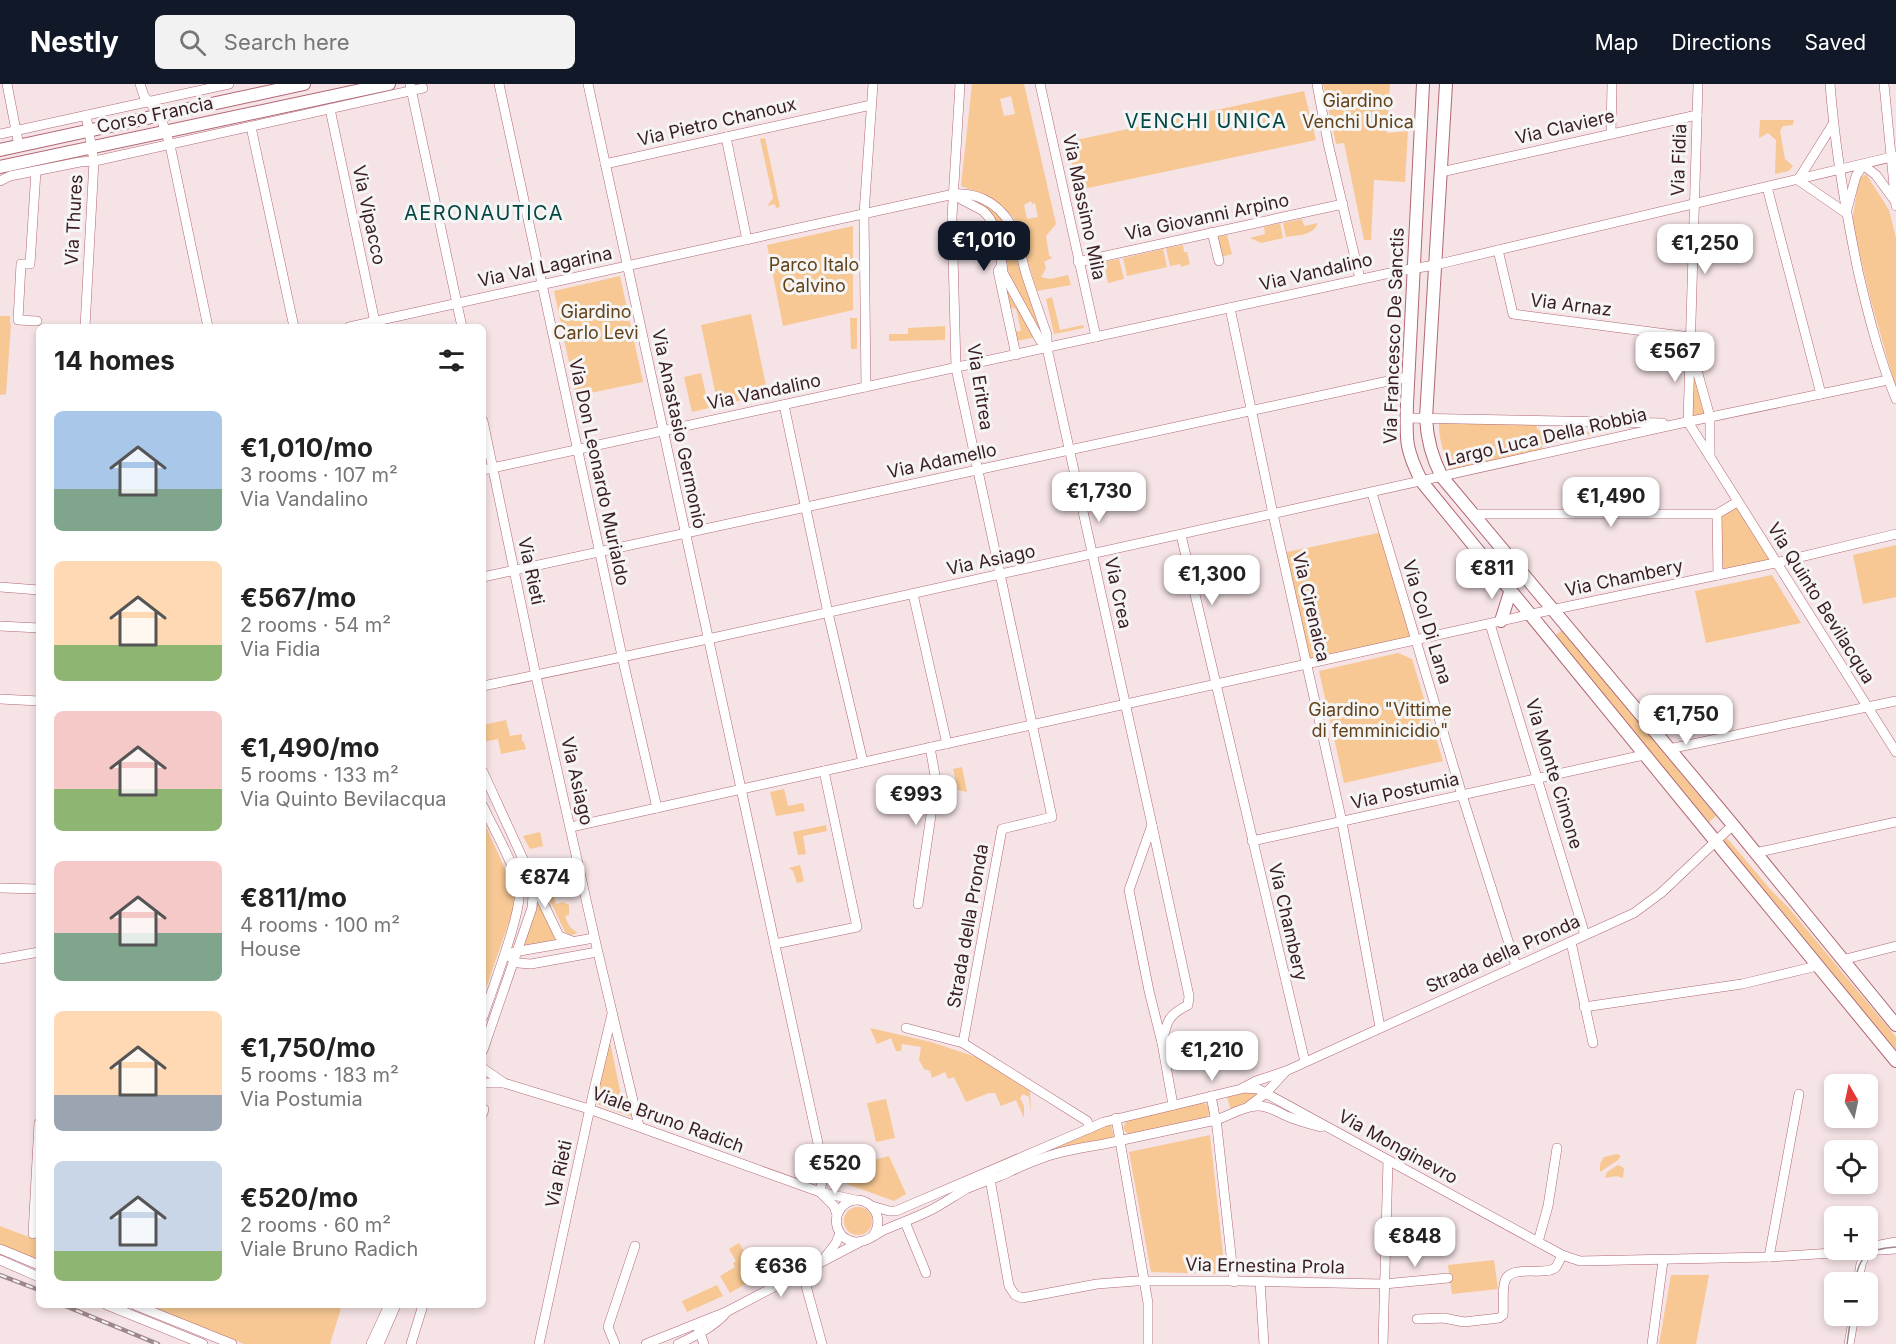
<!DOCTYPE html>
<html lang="en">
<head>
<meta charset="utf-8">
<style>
	:root { --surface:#fff; --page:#f2f2f2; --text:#222; --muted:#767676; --accent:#111827 }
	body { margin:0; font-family:Inter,sans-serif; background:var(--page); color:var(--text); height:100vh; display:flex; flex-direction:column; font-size:22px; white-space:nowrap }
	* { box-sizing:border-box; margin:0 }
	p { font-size:20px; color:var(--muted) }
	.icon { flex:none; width:33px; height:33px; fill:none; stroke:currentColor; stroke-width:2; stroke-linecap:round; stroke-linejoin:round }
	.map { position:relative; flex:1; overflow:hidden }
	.details { position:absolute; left:36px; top:240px; width:450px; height:984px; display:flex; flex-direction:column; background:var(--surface); border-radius:9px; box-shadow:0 3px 9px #0003 }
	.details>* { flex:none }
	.needle { width:39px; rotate:351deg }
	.buttons { position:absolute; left:1824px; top:990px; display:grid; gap:12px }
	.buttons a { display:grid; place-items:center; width:54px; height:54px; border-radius:9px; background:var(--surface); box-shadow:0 3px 9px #0003; font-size:30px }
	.price { position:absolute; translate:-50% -51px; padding:0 14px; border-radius:12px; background:#fff; color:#222; font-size:20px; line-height:39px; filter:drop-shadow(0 2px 3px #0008) }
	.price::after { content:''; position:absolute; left:50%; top:36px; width:18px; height:14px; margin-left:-9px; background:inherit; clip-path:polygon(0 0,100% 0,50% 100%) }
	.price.on { background:var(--accent); color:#fff }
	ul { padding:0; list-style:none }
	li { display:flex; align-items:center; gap:18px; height:150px; padding:0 18px }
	li span { display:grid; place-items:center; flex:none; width:168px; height:120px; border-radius:9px; color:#555 }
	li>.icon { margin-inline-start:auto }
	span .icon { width:72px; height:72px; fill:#fffc; stroke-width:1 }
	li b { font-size:26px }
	h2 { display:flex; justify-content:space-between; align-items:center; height:72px; padding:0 18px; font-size:26px }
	header { display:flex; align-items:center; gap:36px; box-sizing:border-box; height:84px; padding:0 30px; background:var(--accent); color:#fff }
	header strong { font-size:28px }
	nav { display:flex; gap:33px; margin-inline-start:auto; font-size:21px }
	.search { width:420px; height:54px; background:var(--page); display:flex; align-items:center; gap:15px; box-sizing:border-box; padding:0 21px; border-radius:9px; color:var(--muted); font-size:22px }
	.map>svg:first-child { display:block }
	.green { fill:#f7c893; fill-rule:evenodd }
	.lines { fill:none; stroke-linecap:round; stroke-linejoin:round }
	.minor-casing { stroke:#b26774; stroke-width:10 }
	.major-casing { stroke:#b26774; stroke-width:14 }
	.minor { stroke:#fff; stroke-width:9 }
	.major { stroke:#fff; stroke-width:12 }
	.tram { stroke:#9f878b; stroke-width:1.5 }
	.rail-casing { stroke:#9f878b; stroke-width:4.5 }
	.rail { stroke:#f5f5f5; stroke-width:2; stroke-dasharray:7; stroke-linecap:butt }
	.labels { text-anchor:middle; stroke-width:6; stroke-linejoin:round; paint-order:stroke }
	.park-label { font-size:18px; fill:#63431b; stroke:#f5f5f5 }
	.street-label { font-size:18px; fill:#3a1c21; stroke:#f5f5f5 }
	.neighbourhood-label { font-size:20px; letter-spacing:1.5px; fill:#054744; stroke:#f5f5f5 }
</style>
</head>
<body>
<header>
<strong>Nestly</strong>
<div class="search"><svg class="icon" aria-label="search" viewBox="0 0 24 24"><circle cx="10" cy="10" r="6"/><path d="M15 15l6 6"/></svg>Search here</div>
<nav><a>Map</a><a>Directions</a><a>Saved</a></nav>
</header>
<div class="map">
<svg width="1896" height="1260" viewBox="0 0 1896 1260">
	<rect width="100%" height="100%" fill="#f5e3e5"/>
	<g class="green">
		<path d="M972,0h52l32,140 -10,12 3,19 3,3 -8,4 2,6 -5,9 9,2 18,-4 3,10 -34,6 -23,-73 -24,-21 -29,-11zM1011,12l4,18 -11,2 -4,-17zM1031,117l1,3 3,-1 3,14 -11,2 -3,-14z"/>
		<path d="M1323,0h67l-3,49 21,-2 -3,51 -31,-2 -3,60h-7l-20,-97 -8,1z"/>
		<path d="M1304,7l12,49 -238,50 -11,-48z"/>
		<path d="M1760,36h34l-1,5 -10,1 -3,5 5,28 8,7 -4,5 -14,3 1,-34 -8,-7 -9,5z"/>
		<path d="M765,54l15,69 -4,1 -1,-4 -8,2 6,-8 -13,-59z"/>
		<path d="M1866,90l23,36 7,28v151l-25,-88 -19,-79 7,-43z"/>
		<path d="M970,116c20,1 37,19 43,37 3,9 1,19 5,28 8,23 17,46 26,69l-2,1c-10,-18 -27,-43 -33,-62 -11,-33 -1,-58 -39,-73z"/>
		<path d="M1302,135l2,7 14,-3c-5,13 -20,12 -32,14l-3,-14z"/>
		<path d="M1280,139l3,15 -22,5 -11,-5 15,-4 -1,-7z"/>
		<path d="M853,142v84l-70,16 -16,-81z"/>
		<path d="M1227,151l5,19 -11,3 -4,-20z"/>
		<path d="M1183,161l1,7h3l3,12 -9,3 -1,-3 -10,2 -4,-18z"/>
		<path d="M1163,165l4,18 -40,9 -4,-18z"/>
		<path d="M1119,175l5,20 -16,4 -4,-21z"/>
		<path d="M620,192l23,106 -67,14 -22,-105z"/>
		<path d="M1003,195l33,58 -19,4 -3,-10h7l-5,-22 -7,-2z"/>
		<path d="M1052,213l8,33 23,-5 1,3 -30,6 -8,-35z"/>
		<path d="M751,230l17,81 -50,10 -17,-80z"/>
		<path d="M0,232h10v8l1,1 -5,69 -6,1z"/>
		<path d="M850,234h7v31h-6z"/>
		<path d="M945,242v14l-56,1v-7h19v-6z"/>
		<path d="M1698,288l12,45 -22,5 1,-49z"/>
		<path d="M701,289l8,35 -17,4 -8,-35z"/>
		<path d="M1439,334l94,2 5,10 61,2 -58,13 4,9 -92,21c-9,-20 -15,-35 -14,-57z"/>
		<path d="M1737,418l38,61 -57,12 -1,-61z"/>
		<path d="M1383,448l32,108 -108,24 -25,-111z"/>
		<path d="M1896,461v52l-33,7 -10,-49z"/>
		<path d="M1772,491l29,48 -95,20 -11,-52z"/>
		<path d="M1562,546l154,186 -7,6 -154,-186z"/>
		<path d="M1398,569l14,6 31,102 -99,22 -25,-112z"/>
		<path d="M506,636l4,16 12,-2v7l2,1 2,7 -25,5 -3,-15 -15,3v-17z"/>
		<path d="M962,683l5,25 -9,-2 -5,-21z"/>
		<path d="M908,692l8,2 -5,22 -8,-1z"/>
		<path d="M784,705l4,17 15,-3 2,8 -29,5 -6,-24z"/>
		<path d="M483,736l31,69 -1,21 -30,87z"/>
		<path d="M826,741l1,6 -24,5 3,18 -8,1 -5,-23z"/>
		<path d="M540,748l3,14 -13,3 -7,-13z"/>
		<path d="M1727,754l43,51 18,18 108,130v13l-172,-209z"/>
		<path d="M554,780l4,16 13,-3 3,11 -21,5 3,11 7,-2 6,3v10l-4,1c3,9 5,12 13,17l-7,2 -6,-3 -18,-38 5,-2 -13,-25z"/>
		<path d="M800,781l4,16 -7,2 -4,-12 -4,-3z"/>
		<path d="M537,815l20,40 -35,8z"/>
		<path d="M870,944l61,14 54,18 45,29 1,23 -2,-15 -6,-3 -3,4 4,8v12l-8,-18 -15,6 -6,-13h-6l-23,9 -12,-25 -6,2 -3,-7 -13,6 -2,-7 -6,-2 -5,-9 2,-13 -19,-3 -1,7h-5l-5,-13 -14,6z"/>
		<path d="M610,958l11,53 9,2 3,18 -4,1 -32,-12 -1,-2z"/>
		<path d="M1251,1007h4l5,5 -29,14 -4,-13z"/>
		<path d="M886,1015l9,39 -19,4 -9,-39z"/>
		<path d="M1202,1018l7,4 1,6 -3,5 -79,17 -5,-5 3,-8z"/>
		<path d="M1111,1041l3,12 -70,14 49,-21z"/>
		<path d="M1210,1051l15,137 -3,2 -71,-2 -22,-120z"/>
		<path d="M1617,1070l4,2 -3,4 -18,12v-8l4,-7z"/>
		<path d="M889,1072l17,38 -12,7 -58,-21 -3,-9z"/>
		<path d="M1618,1081l6,3 -1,10 -7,-2 -11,2 2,-6z"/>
		<circle cx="858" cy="1137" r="14"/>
		<path d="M0,1142l39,15v19l-39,-15z"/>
		<path d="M739,1159l20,33 -29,17 -10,-17 15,-9 -2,-4 3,-2 -7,-12z"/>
		<path d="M1494,1176l4,29 -46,5 -4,-29z"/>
		<path d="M1671,1191h38l-13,69h-37z"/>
		<path d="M717,1201l6,11 -36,16 -5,-11z"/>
		<path d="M148,1221h194l-12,39h-86z"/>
	</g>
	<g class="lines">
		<g class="minor-casing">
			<g id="minor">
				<path d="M7,0l12,62"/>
				<path d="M140,0l4,12 16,19 10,30 38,182"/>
				<path d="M410,0l52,243"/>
				<path d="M499,0l123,572 35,152"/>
				<path d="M588,0l236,1087 -4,21"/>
				<path d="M960,0l-8,133 4,151 96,449 -50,12 -39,214"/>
				<path d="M1040,0l56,253"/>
				<path d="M1317,0l11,59 32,136"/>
				<path d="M1830,0c5,64 15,124 28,187 10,43 21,87 38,128"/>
				<path d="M1884,0l12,122"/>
				<path d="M330,25l46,218"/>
				<path d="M251,43l43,200"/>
				<path d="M0,50l229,-50"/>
				<path d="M1611,50l1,-50"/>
				<path d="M726,53l21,103"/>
				<path d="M605,80l266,-59"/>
				<path d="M1863,81l13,10 19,26"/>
				<path d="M36,87l-6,93h-9l-3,56 19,1"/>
				<path d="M1441,88l256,-57"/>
				<path d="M1798,96l48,33 10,-37 7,-11"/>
				<path d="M1798,96l35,-56"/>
				<path d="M0,97l10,-5 70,-14 15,-1 328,-73"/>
				<path d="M1767,103l54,207"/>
				<path d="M954,110c9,8 20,11 29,17 15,12 15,36 19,53l-4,7 18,84"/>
				<path d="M1212,148l7,29"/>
				<path d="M1498,166l15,64 177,23"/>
				<path d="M1078,178l265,-58"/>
				<path d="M1002,180l1,9 37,67 7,8"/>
				<path d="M1230,224l43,206 69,308 38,205"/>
				<path d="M85,243l9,-166 -8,-46"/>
				<path d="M349,243l605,-133c28,-2 51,14 61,40 5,12 7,27 11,40 7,21 14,41 21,61v13l105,477"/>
				<path d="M1693,272l17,61v40"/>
				<path d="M866,303l-2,-173 9,-130"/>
				<path d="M784,321l44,208 35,149"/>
				<path d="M1406,334l257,5"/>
				<path d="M483,337l53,255 60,268 43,182"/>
				<path d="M1688,338l208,330"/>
				<path d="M1688,338l10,-338"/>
				<path d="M483,386l916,-199 36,-6 461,-109"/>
				<path d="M1372,409l90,302 54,171"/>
				<path d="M1474,430h243l20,-12"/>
				<path d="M1717,430l1,61"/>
				<path d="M1181,451l124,527"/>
				<path d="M483,493l924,-200"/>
				<path d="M0,503l39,3"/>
				<path d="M913,510l34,150"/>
				<path d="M1490,540l95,311"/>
				<path d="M0,542l39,2"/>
				<path d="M483,602l225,-47 969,-215 211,-44"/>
				<path d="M0,615l39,2"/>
				<path d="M1669,665l227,-48"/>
				<path d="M483,688l51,111 -2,25 -49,142"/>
				<path d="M483,722c10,22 32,59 36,81 5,21 -28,105 -36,130"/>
				<path d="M1152,741l37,171 -1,9c-20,10 -21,16 -26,38l-13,-52 -20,-101z"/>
				<path d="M571,743l961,-213 243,-51 121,-29"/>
				<path d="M1252,757l392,-86"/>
				<path d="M1755,769l141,-31"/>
				<path d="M535,802l24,50 13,5"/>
				<path d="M0,804l39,1"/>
				<path d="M918,820l18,-123 -6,-34"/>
				<path d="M1571,858l22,101"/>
				<path d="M775,860l82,-17 -33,-156"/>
				<path d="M514,868l80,-14"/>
				<path d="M510,873l8,6 13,1 66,-12"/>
				<path d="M0,875l39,-7"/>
				<path d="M1842,876l54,-14"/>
				<path d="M1584,923l158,-23 75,-18"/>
				<path d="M906,944l57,15 124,78 3,7"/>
				<path d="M1162,959l11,62"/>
				<path d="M484,985l20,14 85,26 231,83 35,8"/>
				<path d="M483,999h21"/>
				<path d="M1243,1004l15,1 280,153 24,13 18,6 189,-4 127,-8"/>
				<path d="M1211,1012l6,31 17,155"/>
				<path d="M1249,1022l17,-13 20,-22"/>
				<path d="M483,1029l1,-4"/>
				<path d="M1116,1034l32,185v41"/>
				<path d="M990,1095l19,107 6,9 7,3 75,-14 39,-3h103l145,3 64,-6"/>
				<path d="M820,1108l14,14 3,9"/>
				<path d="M872,1122l17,5h7l208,-89 137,-33 15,-8 30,-10 348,-158 27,-20 72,-68"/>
				<path d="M905,1138l21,51"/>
				<path d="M33,1150l6,-111"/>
				<path d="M873,1152c17,-25 -15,-49 -32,-28 -9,12 -4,29 10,33 13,4 23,-6 33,-11 16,-7 31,-12 47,-20 12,-6 23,-14 35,-21 11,-5 23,-9 34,-13 18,-8 36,-17 55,-22 16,-5 33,-7 49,-10 37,-8 75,-16 112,-24 13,-4 27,-14 41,-14 11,-1 22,7 32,11 10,4 21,7 32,10"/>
				<path d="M1538,1158l10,-36 9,-58"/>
				<path d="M1880,1161l16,-3"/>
				<path d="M0,1165l39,16"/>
				<path d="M1769,1173l30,-163"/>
				<path d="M0,1176l39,17"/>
				<path d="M823,1176l13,-17 4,-10"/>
				<path d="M802,1187l20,73"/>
				<path d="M1260,1197l4,63"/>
				<path d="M1858,1198l3,-18 6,-13"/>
				<path d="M107,1221l96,39"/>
				<path d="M135,1221l97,39"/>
				<path d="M1417,1235l27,-1 20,4 35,-4 4,-3c1,-9 -1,-27 2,-34 5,-17 39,-5 50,-13 3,-3 5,-9 7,-13"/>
				<path d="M698,1244l6,16"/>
				<path d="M371,1260l18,-39"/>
				<path d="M379,1260l17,-39"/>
				<path d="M411,1260l12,-39"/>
				<path d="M539,1260l54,-250 19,-80"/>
				<path d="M615,1260l-7,-17 27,-81"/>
				<path d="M646,1260l80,-32 132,-69"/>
				<path d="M678,1260c17,-8 34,-16 47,-30"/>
				<path d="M1383,1260l5,-184"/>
				<path d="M1652,1260l11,-83"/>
				<path d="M1849,1260l5,-28"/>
			</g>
		</g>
		<g class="major-casing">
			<g id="major">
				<path d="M1423,0l-16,320c-1,36 -2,45 15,78 158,192 315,387 474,579"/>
				<path d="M1446,0l-20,334c1,22 6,40 16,59l291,348 163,200"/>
				<path d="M0,66l304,-66"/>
				<path d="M0,83l389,-83"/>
				<path d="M1501,537l10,-32"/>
			</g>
		</g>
		<use href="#minor" class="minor"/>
		<use href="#major" class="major"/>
		<g class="tram">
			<path d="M1855,1198c4,-28 14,-33 41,-35"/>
			<path d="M1847,1260l4,-28"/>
		</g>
		<g class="rail-casing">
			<g id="rail">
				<path d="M0,1191l39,15"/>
				<path d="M63,1221l95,39"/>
			</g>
		</g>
		<use href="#rail" class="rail"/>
	</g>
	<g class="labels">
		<g class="park-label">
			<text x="1358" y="23">Giardino<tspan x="1358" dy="21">Venchi Unica</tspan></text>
			<text x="814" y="187">Parco Italo<tspan x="814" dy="21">Calvino</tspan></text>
			<text x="596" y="234">Giardino<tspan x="596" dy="21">Carlo Levi</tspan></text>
			<text x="1380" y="632">Giardino "Vittime<tspan x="1380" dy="21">di femminicidio"</tspan></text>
		</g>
		<g class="street-label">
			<text transform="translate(155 31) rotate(-12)" y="6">Corso Francia</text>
			<text transform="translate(717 38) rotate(-13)" y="6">Via Pietro Chanoux</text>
			<text transform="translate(1565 43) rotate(-13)" y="6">Via Claviere</text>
			<text transform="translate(1679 76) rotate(-88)" y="6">Via Fidia</text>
			<text transform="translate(1084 123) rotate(78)" y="6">Via Massimo Mila</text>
			<text transform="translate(369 131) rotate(78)" y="6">Via Vipacco</text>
			<text transform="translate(1207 133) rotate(-12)" y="6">Via Giovanni Arpino</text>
			<text transform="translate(74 136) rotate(-87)" y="6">Via Thures</text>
			<text transform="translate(545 183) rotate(-12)" y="6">Via Val Lagarina</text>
			<text transform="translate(1316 188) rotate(-13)" y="6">Via Vandalino</text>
			<text transform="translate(1571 221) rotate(7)" y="6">Via Arnaz</text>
			<text transform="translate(1394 252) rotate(-88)" y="6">Via Francesco De Sanctis</text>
			<text transform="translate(980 303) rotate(81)" y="6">Via Eritrea</text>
			<text transform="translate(764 308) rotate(-12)" y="6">Via Vandalino</text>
			<text transform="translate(679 345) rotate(78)" y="6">Via Anastasio Germonio</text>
			<text transform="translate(1546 353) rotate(-13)" y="6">Largo Luca Della Robbia</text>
			<text transform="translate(942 377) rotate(-12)" y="6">Via Adamello</text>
			<text transform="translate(599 388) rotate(78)" y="6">Via Don Leonardo Murialdo</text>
			<text transform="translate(991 476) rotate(-12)" y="6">Via Asiago</text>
			<text transform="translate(531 487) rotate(78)" y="6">Via Rieti</text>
			<text transform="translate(1624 494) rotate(-12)" y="6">Via Chambery</text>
			<text transform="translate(1118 509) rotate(78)" y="6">Via Crea</text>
			<text transform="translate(1821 519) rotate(58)" y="6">Via Quinto Bevilacqua</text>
			<text transform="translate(1311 523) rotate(77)" y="6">Via Cirenaica</text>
			<text transform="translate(1427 538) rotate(73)" y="6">Via Col Di Lana</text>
			<text transform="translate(1554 690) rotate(73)" y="6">Via Monte Cimone</text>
			<text transform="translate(577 697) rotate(77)" y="6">Via Asiago</text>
			<text transform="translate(1405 707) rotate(-13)" y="6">Via Postumia</text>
			<text transform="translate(1288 838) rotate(77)" y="6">Via Chambery</text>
			<text transform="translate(968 842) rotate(-80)" y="6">Strada della Pronda</text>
			<text transform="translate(1503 870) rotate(-24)" y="6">Strada della Pronda</text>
			<text transform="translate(668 1036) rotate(20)" y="6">Viale Bruno Radich</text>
			<text transform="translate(1398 1063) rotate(29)" y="6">Via Monginevro</text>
			<text transform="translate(559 1090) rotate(-78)" y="6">Via Rieti</text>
			<text transform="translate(1265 1182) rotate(1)" y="6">Via Ernestina Prola</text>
		</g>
		<g class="neighbourhood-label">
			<text x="1206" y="44">VENCHI UNICA</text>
			<text x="484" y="136">AERONAUTICA</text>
		</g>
	</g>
</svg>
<div class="buttons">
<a><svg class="needle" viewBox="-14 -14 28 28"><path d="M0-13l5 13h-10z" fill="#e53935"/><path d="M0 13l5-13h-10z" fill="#767676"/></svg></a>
<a><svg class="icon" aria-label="locate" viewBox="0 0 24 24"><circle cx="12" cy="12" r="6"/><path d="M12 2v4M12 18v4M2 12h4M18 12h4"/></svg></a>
<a>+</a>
<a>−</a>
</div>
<b class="price on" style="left:984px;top:188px">€1,010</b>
<b class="price" style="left:1705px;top:191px">€1,250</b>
<b class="price" style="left:1675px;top:299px">€567</b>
<b class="price" style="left:1099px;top:439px">€1,730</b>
<b class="price" style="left:1611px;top:444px">€1,490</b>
<b class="price" style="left:1492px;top:516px">€811</b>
<b class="price" style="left:1212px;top:522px">€1,300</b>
<b class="price" style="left:1686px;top:662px">€1,750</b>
<b class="price" style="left:916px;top:742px">€993</b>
<b class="price" style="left:545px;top:825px">€874</b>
<b class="price" style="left:1212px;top:998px">€1,210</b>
<b class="price" style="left:835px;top:1111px">€520</b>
<b class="price" style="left:1415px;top:1184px">€848</b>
<b class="price" style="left:781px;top:1214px">€636</b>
<section class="details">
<h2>14 homes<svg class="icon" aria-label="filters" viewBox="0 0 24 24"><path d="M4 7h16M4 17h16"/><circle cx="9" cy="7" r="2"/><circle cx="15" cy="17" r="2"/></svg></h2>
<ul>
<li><span style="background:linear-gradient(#a9c7e8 65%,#7fa58c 0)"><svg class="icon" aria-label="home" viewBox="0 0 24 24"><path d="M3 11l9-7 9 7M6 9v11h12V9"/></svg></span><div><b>€1,010/mo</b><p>3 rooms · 107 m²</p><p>Via Vandalino</p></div></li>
<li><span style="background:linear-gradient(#ffd9b3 70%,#8fb573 0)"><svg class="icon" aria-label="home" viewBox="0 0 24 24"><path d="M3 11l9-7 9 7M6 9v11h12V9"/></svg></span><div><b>€567/mo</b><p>2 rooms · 54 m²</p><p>Via Fidia</p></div></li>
<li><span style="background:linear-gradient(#f6c9c9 65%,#8fb573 0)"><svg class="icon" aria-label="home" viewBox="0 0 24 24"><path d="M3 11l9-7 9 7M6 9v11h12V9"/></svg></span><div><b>€1,490/mo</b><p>5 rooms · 133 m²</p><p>Via Quinto Bevilacqua</p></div></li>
<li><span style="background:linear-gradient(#f6c9c9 60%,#7fa58c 0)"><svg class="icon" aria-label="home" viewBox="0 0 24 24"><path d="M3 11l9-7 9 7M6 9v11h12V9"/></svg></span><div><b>€811/mo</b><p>4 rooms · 100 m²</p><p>House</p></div></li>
<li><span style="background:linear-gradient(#ffd9b3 70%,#9aa5b1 0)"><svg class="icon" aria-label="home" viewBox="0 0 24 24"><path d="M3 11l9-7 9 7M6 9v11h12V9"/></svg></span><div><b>€1,750/mo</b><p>5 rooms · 183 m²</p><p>Via Postumia</p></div></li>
<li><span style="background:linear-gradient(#c9d6e8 75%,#8fb573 0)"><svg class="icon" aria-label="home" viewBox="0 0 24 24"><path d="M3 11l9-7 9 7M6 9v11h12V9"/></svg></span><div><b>€520/mo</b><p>2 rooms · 60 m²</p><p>Viale Bruno Radich</p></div></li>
</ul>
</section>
</div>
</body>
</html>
